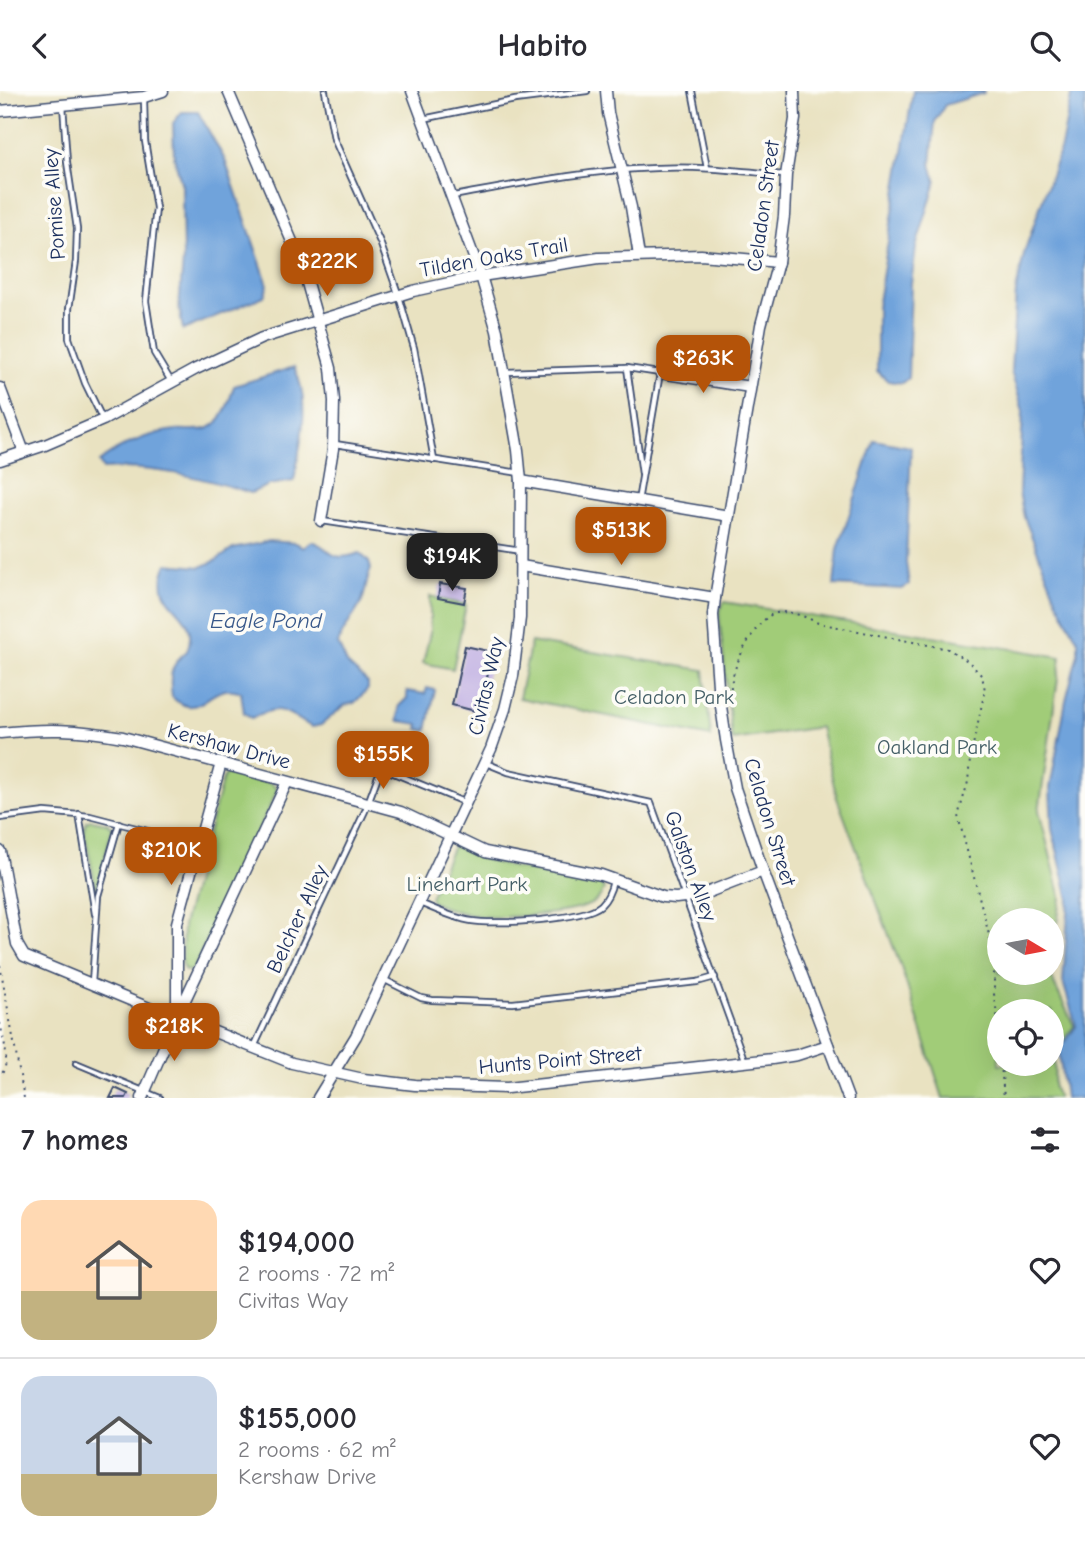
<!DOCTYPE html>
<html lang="en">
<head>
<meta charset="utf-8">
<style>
	:root { --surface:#fff; --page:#f2f2f3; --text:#2b2b33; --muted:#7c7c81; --line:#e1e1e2; --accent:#b45309 }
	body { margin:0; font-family:"Comic Neue",sans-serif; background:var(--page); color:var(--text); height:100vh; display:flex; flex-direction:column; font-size:26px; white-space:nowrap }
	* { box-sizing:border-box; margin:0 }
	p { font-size:23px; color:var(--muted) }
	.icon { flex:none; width:38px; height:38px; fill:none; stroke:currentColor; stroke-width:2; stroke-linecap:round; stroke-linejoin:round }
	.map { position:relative; height:1007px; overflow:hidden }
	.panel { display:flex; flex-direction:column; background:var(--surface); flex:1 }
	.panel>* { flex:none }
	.needle { width:46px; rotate:100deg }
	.controls { position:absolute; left:987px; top:817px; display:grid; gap:14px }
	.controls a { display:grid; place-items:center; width:77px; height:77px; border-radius:50%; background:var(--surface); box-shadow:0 7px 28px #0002; font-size:35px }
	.price { position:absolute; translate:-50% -60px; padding:0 16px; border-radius:14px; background:var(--accent); color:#fff; font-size:23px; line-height:46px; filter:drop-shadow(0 2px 4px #0008) }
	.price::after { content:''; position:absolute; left:50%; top:42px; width:21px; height:16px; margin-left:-10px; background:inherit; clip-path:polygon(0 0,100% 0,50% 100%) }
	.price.selected { background:#222; color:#fff }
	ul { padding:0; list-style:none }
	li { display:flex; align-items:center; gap:21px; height:175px; padding:0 21px }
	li+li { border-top:2px solid var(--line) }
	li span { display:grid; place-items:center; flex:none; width:196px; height:140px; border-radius:21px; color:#555 }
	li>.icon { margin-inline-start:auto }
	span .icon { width:84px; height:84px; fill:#fffc; stroke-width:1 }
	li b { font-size:30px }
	h2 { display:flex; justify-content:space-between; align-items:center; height:84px; padding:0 21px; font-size:30px }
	header { display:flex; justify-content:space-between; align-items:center; height:91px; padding:0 21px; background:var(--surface); font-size:32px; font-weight:600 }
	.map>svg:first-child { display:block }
	.green { fill:#a1cc78; stroke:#5e7e6b; stroke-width:2; fill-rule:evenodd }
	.water { fill:#6fa3db; stroke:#45699c; stroke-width:2 }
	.building { fill:#c0afe2 }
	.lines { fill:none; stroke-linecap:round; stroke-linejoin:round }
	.lane-casing { stroke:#3a4a6d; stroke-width:8 }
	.street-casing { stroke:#3a4a6d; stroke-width:13 }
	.path { stroke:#3a4a6d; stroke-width:2; stroke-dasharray:2 5; stroke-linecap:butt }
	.lane { stroke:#fff; stroke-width:4.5 }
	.street { stroke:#fff; stroke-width:10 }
	.labels { text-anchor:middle; stroke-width:7; stroke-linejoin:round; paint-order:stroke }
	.street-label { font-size:21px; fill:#1b2f5e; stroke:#fdfcf7 }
	.park-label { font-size:21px; fill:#435e66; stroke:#fdfcf7 }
	.water-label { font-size:23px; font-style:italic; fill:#38588a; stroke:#fdfcf7 }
</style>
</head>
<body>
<header><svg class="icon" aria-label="back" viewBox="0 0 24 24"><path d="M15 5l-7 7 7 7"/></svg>Habito<svg class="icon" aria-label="search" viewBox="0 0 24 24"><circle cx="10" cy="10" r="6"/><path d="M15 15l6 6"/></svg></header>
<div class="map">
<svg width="1085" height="1007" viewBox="0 0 1085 1007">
	<rect width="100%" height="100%" fill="#fdfcf7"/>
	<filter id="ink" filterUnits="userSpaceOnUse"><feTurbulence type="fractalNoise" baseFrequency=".0143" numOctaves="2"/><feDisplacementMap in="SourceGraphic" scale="14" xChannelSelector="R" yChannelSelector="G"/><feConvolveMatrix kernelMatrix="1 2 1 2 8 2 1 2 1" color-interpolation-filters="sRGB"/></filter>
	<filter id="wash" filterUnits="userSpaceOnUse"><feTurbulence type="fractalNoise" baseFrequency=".00686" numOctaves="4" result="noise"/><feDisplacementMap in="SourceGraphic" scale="28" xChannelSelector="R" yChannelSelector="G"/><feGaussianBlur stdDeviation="1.57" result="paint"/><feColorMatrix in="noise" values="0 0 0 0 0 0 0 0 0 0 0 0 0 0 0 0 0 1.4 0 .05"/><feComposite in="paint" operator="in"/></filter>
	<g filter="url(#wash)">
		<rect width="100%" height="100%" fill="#e9e2c1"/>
		<g class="green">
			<path d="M430,505l36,9 -13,64 -30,-6 7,-30z"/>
			<path d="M724,511l337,55 -22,154 22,87 -9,57v-34h-53v52h50l25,53 -19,25 -1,37 4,10h-115l-42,-131 -64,-169 -17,-71 -88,13 -13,-127zM999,920h53v53h-53z"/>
			<path d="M531,551l173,28 7,67 -192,-39z"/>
			<path d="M227,682l43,10 6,4 1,4 -84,179 -8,1 -3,-6 1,-40 40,-147z"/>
			<path d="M91,729l16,3 5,5 -14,59 -2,2 -12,-59 2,-8z"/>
			<path d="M453,755c10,0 20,9 29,12 35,13 77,16 113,24l6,2 3,5c-3,9 -11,15 -20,18 -20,7 -83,12 -105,9 -16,-2 -32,-7 -47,-14l-2,-5z"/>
		</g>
		<g class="water">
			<path d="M913,0h71v2l-39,12 -10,16 -4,43 5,18 -20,65 -5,36 -3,95 -6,5 -14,-2 -11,-10v-63z"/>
			<path d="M1072,0h13v1007h-20l-6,-47 17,-25 -13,-44 6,-83 -17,-70 -2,-41 16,-88 12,-47v-12l-21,-40 -33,-84 -5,-25 4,-81 -12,-40 5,-80 9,-41 36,-103z"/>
			<path d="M182,21h16l27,48 43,125 -4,11 -81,34 -4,-23 4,-46 -1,-75 -8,-30 -1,-33z"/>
			<path d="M294,276c18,36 6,76 0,114l-25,4 -18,8c-47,-15 -98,-28 -148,-24l-4,-7c20,-16 52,-30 77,-32 9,-1 25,2 33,-2 16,-8 20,-27 25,-42z"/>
			<path d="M874,349l37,7 -5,115 3,23 -7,4 -68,-4 4,-36z"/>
			<path d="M269,450l26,2 8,4 8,-6c23,7 16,23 49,12l9,9 2,7c-5,11 -5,24 -10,34 -7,14 -18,25 -23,41l9,20 21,19v6l-14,14 -9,2 -24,20 -9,2c-27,-14 -28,-25 -60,-9l-8,-5 -3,-21c-32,-13 -40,33 -69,5 -3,-20 -2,-33 15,-46 17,-44 -41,-41 -20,-87l34,3 14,-6 18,-12z"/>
			<path d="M427,597l8,2 -8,41 -9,-2 1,-5 -21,-3 1,-15 8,-8v-7l18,3z"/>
		</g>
		<g id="blocks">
			<g class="building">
				<path d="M440,493l27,4 -3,15 -26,-5z"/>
				<path d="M465,555l28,6 -14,60 -27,-7z"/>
				<path d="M115,997l13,6 -2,4h-16z"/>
			</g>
		</g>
	</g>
	<g filter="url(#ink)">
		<use href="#blocks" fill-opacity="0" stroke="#3a4a6d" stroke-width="2"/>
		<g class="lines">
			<g class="lane-casing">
				<g id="lane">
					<path d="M325,0l9,48 46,103 19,54 15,52 20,112"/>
					<path d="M692,0l15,77"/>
					<path d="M144,7l1,43 11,67 -10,93 8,52 18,30"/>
					<path d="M63,14l4,57 10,67 -1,32 -7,48v29l16,45 18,37"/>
					<path d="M423,28l92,-19 72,-9"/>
					<path d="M453,105c67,-12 134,-26 203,-28 43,-2 86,3 129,7"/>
					<path d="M627,277l15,106"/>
					<path d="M506,281l121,-4 33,5 -22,128"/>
					<path d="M335,353l185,29"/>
					<path d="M322,430l199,30"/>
					<path d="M486,672l22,9 143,31 94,259"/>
					<path d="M79,723l16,100"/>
					<path d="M0,727l45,-6 45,4 108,28"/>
					<path d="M420,812c17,7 33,15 52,18 23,4 112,-1 129,-16 7,-7 10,-15 12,-24"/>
					<path d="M383,888l38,19 11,2 81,3 184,-21 18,-5"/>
					<path d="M92,892l6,-87 21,-73"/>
					<path d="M254,956l111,-236 13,-35 6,-4h7l75,31"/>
					<path d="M76,972l84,35"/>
				</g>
			</g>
			<g class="street-casing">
				<g id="street">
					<path d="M228,0l74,174 29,103 3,33 -1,48 -12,72"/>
					<path d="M606,0l2,22 23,94 8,49"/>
					<path d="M794,0l1,28 -9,56 -2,41 -6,46 -17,63 -46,273 -2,17 5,71 8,54 9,48 28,83 85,227"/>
					<path d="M0,20l144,-14 19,-6"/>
					<path d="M660,282l90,14"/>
					<path d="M0,297l24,64"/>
					<path d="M0,369l45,-15 58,-25 93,-51 66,-31 151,-47 68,-15 118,-18 102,-3 77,7"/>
					<path d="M521,390l208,35"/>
					<path d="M521,475l194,32"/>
					<path d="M0,642c48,-5 76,-4 123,4l278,75 84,40 116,23 62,22 13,1 25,-3 62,-24"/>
					<path d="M0,760l17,93 7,12 142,59 11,2 115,46 71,16 52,6 92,3 265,-29 25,-4 31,-10"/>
					<path d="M177,925v-93l44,-160"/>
					<path d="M142,1007l35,-81 110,-235"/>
					<path d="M318,1007l38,-62 135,-287 14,-40 8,-33 7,-58 1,-137 -3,-31 -21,-119 -16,-55 -69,-185"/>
				</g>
			</g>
			<g class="path">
				<path d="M733,611c-2,-7 -3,-15 -1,-22 3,-18 25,-63 44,-67 14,-3 30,4 42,10l130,26 20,12 14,15 3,14 -15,69 -2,23 -10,34 36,138v40l4,27 1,34"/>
				<path d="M0,874l24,133"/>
				<path d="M0,932c3,16 12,40 0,53"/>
				<path d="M1001,973l3,34"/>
			</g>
			<use href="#lane" class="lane"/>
			<use href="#street" class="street"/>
		</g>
	</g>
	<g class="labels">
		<g class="street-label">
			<text transform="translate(54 113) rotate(-94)" y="7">Pomise Alley</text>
			<text transform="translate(763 115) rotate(-82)" y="7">Celadon Street</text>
			<text transform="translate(494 166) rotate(-10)" y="7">Tilden Oaks Trail</text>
			<text transform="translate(486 595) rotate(-77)" y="7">Civitas Way</text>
			<text transform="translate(229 655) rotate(15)" y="7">Kershaw Drive</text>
			<text transform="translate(770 731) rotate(73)" y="7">Celadon Street</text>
			<text transform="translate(691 775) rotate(70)" y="7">Galston Alley</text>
			<text transform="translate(297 828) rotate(-65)" y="7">Belcher Alley</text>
			<text transform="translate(560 969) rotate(-5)" y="7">Hunts Point Street</text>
		</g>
		<g class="park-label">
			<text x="674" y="613">Celadon Park</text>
			<text x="937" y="663">Oakland Park</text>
			<text x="467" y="800">Linehart Park</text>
		</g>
		<g class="water-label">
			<text x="266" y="537">Eagle Pond</text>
		</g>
	</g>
</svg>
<div class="controls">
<a><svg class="needle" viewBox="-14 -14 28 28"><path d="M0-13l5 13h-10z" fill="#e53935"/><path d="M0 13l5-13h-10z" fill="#7c7c81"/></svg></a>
<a><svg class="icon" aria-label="locate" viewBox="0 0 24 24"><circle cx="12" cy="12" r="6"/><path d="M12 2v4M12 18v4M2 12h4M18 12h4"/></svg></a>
</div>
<b class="price" style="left:327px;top:207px">$222K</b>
<b class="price" style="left:703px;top:304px">$263K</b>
<b class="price" style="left:621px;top:476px">$513K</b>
<b class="price selected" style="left:452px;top:502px">$194K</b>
<b class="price" style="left:383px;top:700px">$155K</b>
<b class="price" style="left:171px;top:796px">$210K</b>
<b class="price" style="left:174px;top:972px">$218K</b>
</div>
<section class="panel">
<h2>7 homes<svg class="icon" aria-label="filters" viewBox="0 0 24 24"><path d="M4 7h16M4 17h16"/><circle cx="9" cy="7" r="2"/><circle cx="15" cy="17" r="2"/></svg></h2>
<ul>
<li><span style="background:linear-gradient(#ffd9b3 65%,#c2b280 0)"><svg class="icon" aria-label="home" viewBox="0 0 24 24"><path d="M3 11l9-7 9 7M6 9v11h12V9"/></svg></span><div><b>$194,000</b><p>2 rooms · 72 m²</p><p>Civitas Way</p></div><svg class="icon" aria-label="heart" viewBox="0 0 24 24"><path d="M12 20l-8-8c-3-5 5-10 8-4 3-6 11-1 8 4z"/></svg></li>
<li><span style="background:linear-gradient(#c9d6e8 70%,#c2b280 0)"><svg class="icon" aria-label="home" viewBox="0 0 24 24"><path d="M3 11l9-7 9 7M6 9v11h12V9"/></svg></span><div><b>$155,000</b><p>2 rooms · 62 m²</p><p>Kershaw Drive</p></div><svg class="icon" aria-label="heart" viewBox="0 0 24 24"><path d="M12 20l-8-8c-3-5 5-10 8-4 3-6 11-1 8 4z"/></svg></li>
</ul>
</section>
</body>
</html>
